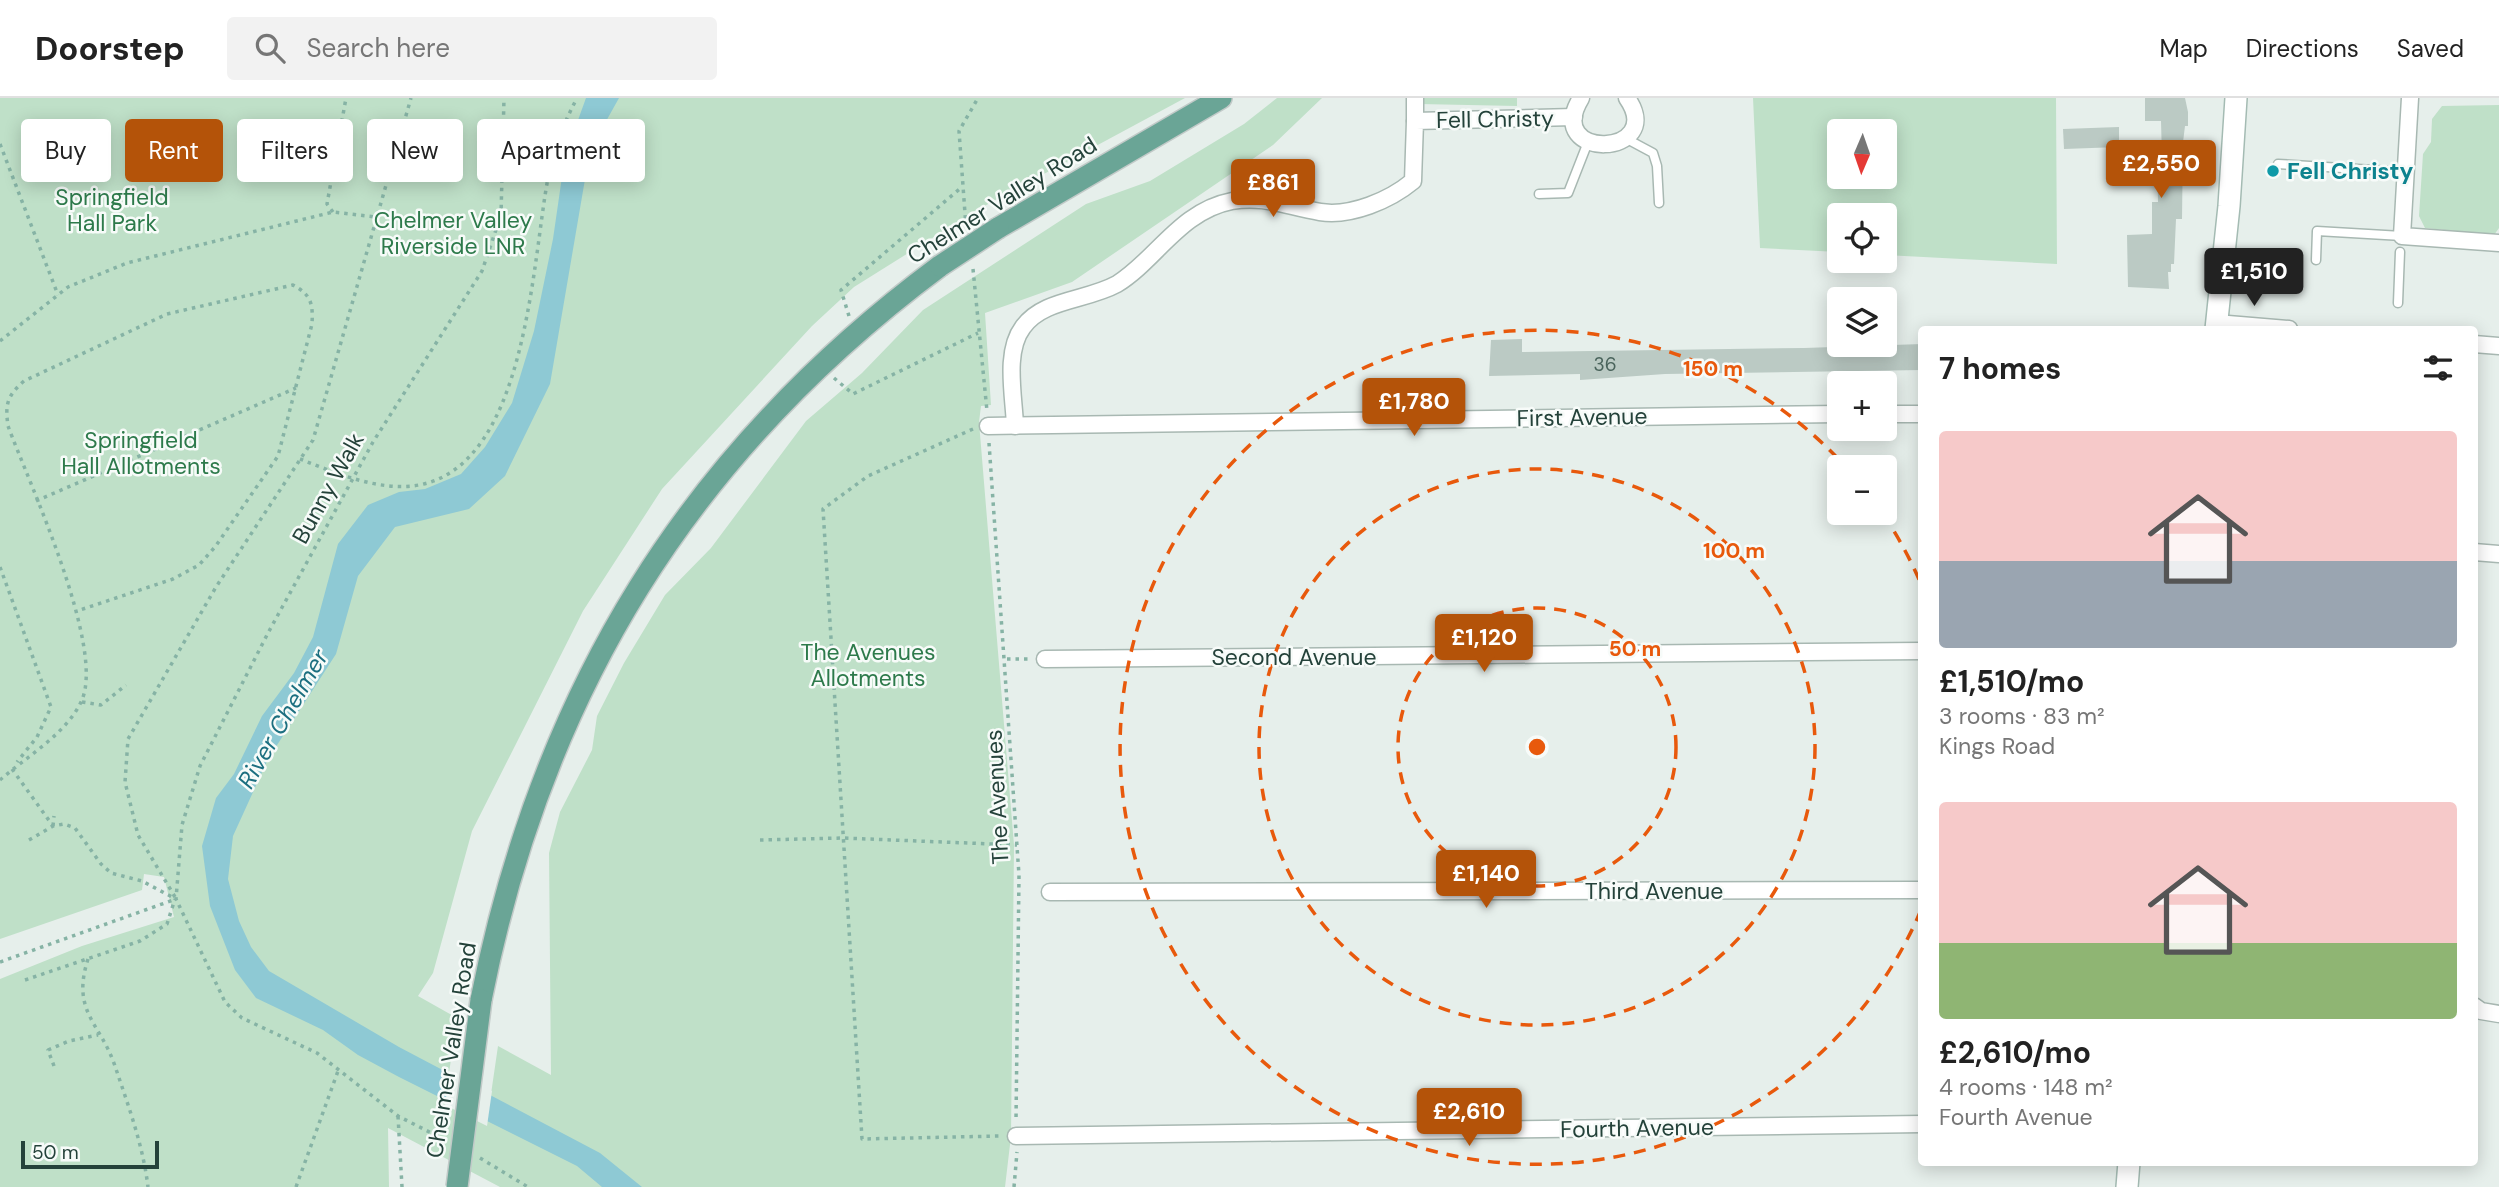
<!DOCTYPE html>
<html lang="en">
<head>
<meta charset="utf-8">
<style>
	:root { --surface:#fff; --page:#f2f2f2; --text:#222; --muted:#767676; --line:#e0e0e0; --accent:#b45309 }
	body { margin:0; font-family:"DM Sans",sans-serif; background:var(--page); color:var(--text); height:100vh; display:flex; flex-direction:column; font-size:26px; white-space:nowrap }
	* { box-sizing:border-box; margin:0 }
	p { font-size:23px; color:var(--muted) }
	.icon { flex:none; width:38px; height:38px; fill:none; stroke:currentColor; stroke-width:2; stroke-linecap:round; stroke-linejoin:round }
	.map { position:relative; flex:1; overflow:hidden }
	.sheet { position:absolute; left:1918px; top:228px; width:560px; height:840px; display:flex; flex-direction:column; background:var(--surface); border-radius:7px; box-shadow:0 4px 18px #0003 }
	.sheet>* { flex:none }
	.banner { position:absolute; left:21px; top:21px; width:665px; height:63px; display:flex; gap:14px }
	.needle { width:46px; rotate:182deg }
	.fabs { position:absolute; left:1827px; top:21px; display:grid; gap:14px }
	.fabs a { display:grid; place-items:center; width:70px; height:70px; border-radius:7px; background:var(--surface); box-shadow:0 4px 18px #0003; font-size:35px }
	.scale { position:absolute; left:21px; bottom:18px; width:138px; box-sizing:border-box; padding-left:7px; border:4px solid #24423a; border-top:0; font-size:19px; line-height:24px; white-space:nowrap; color:#24423a; -webkit-text-stroke:5px #f7fbf9; paint-order:stroke }
	.price { position:absolute; translate:-50% -60px; padding:0 16px; border-radius:7px; background:var(--accent); color:#fff; font-size:23px; line-height:46px; filter:drop-shadow(0 2px 4px #0008) }
	.price::after { content:''; position:absolute; left:50%; top:42px; width:21px; height:16px; margin-left:-10px; background:inherit; clip-path:polygon(0 0,100% 0,50% 100%) }
	.price.selected { background:#222; color:#fff }
	ul { padding:0; list-style:none }
	li { display:grid; align-content:center; gap:14px; height:371px; padding:0 21px }
	li span { display:grid; place-items:center; height:217px; border-radius:7px; color:#555 }
	li>.icon { margin-inline-start:auto }
	span .icon { width:126px; height:126px; fill:#fffc; stroke-width:1 }
	li b { font-size:30px }
	h2 { display:flex; justify-content:space-between; align-items:center; height:84px; padding:0 21px; font-size:30px }
	.pill { padding:0 24px; border-radius:7px; background:var(--surface); box-shadow:0 4px 18px #0003; font-size:24px; line-height:63px }
	.pill.selected { background:var(--accent); color:#fff }
	header { display:flex; align-items:center; gap:42px; box-sizing:border-box; height:98px; padding:0 35px; background:var(--surface); border-bottom:2px solid var(--line) }
	header strong { font-size:33px }
	nav { display:flex; gap:38px; margin-inline-start:auto; font-size:24px }
	.search { width:490px; height:63px; background:var(--page); display:flex; align-items:center; gap:18px; box-sizing:border-box; padding:0 24px; border-radius:7px; color:var(--muted); font-size:26px }
	.map>svg:first-child { display:block }
	.green { fill:#bfe0c8; fill-rule:evenodd }
	.water { fill:#8ec9d4 }
	.pier { fill:#e6efeb }
	.building { fill:#bbcac4 }
	.lines { fill:none; stroke-linecap:round; stroke-linejoin:round }
	.service-casing { stroke:#a8b8b2; stroke-width:11 }
	.minor-casing { stroke:#a8b8b2; stroke-width:19 }
	.secondary-casing { stroke:#a4bbb3; stroke-width:24 }
	.primary-casing { stroke:#c2cac8; stroke-width:24 }
	.path { stroke:#86b3a5; stroke-width:3.5; stroke-dasharray:3.5 5; stroke-linecap:butt }
	.service { stroke:#fff; stroke-width:8 }
	.minor { stroke:#fff; stroke-width:16 }
	.secondary { stroke:#fff; stroke-width:21 }
	.primary { stroke:#6aa596; stroke-width:21 }
	.primary-bridge-casing { stroke:#c2cac8; stroke-width:24; stroke-linecap:butt }
	.primary-bridge { stroke:#6aa596; stroke-width:21 }
	.ring { fill:none; stroke:#e8590c; stroke-width:3.5; stroke-dasharray:12 9 }
	.culture-dot { fill:#0f9aa8; stroke:#f7fbf9; stroke-width:2.5 }
	.labels { text-anchor:middle; stroke-width:5; stroke-linejoin:round; paint-order:stroke }
	.number-label { font-size:19px; fill:#4a645c }
	.street-label { font-size:23px; fill:#24423a; stroke:#f7fbf9 }
	.culture-label { font-size:23px; font-weight:bold; fill:#0d838f; stroke:#f7fbf9; text-anchor:start }
	.park-label { font-size:23px; fill:#2d7a4b; stroke:#f7fbf9 }
	.water-label { font-size:24px; font-style:italic; fill:#1c6f80; stroke:#f7fbf9 }
	.centre { fill:#e8590c; stroke:#f7fbf9; stroke-width:3.5 }
	.ring-label { font-size:21px; text-anchor:middle; font-weight:bold; fill:#e8590c; stroke:#f7fbf9; stroke-width:5; stroke-linejoin:round; paint-order:stroke }
</style>
</head>
<body>
<header>
<strong>Doorstep</strong>
<div class="search"><svg class="icon" aria-label="search" viewBox="0 0 24 24"><circle cx="10" cy="10" r="6"/><path d="M15 15l6 6"/></svg>Search here</div>
<nav><a>Map</a><a>Directions</a><a>Saved</a></nav>
</header>
<div class="map">
<svg width="2499" height="1089" viewBox="0 0 2499 1089">
	<rect width="100%" height="100%" fill="#e6efeb"/>
	<g class="green">
		<path d="M0,0h1185l-208,112 -123,77 -42,39 -150,163 -79,122 -111,220 -39,142 -15,23 39,22 -8,55 42,21 7,-48 53,29 -2,-222 11,-41 32,-62 5,-34 27,-53 41,-68 46,-47 95,-127 56,-48 61,-63 163,-106 64,-23 94,-57 33,-26h45l-49,47 -201,137 -87,31 6,92 -10,1 -2,16 35,423 -3,291 -6,51h-505l-112,-59 1,59h-389v-208l82,-33 92,-29 -10,-40 -20,-3 -2,16 -142,49z"/>
		<path d="M1419,0h98v8l-98,-2z"/>
		<path d="M1753,0h303l1,166 -172,-9v-40h-46v37l-79,-4zM1839,33h46v46h-46z"/>
		<path d="M2499,7v123l-5,7 -69,-7 -6,-12 4,-62 8,-12 1,-23 10,-13z"/>
	</g>
	<path class="water" d="M586,0h33l-29,52 -40,234 -45,92 -36,33 -74,18 -37,49 -22,78 -68,105 -35,77 -5,43 11,42 12,26 18,24 130,76 201,106 42,34h-40l-25,-21 -178,-89 -41,-22 -35,-25 -67,-32 -21,-28 -25,-64 -8,-60 14,-48 18,-24 28,-58 32,-43 19,-36 25,-93 30,-39 31,-13 26,-3 36,-15 24,-27 27,-44 22,-72 19,-92 12,-83z"/>
	<path class="pier" d="M450,971l42,22 -5,35 -42,-21z"/>
	<g class="building">
		<path d="M2145,0h40l3,14v14h-3l-2,16 -1,77h-6l-2,45h-3v8h-3l1,17 -41,-2 -1,-52 25,-1v-32h6l-1,-45h5l-1,-36h-16z"/>
		<path d="M2119,29v20l-55,2 -1,-20z"/>
		<path d="M1522,241v13l282,-4 118,-4v26l-257,4 -85,6v-6l-91,2 2,-36z"/>
	</g>
	<g class="lines">
		<g class="service-casing">
			<g id="service">
				<path d="M1625,40l28,15 4,13 2,37"/>
				<path d="M2278,66l128,8"/>
				<path d="M1539,96l29,-1 20,-51"/>
				<path d="M2316,162l1,-29 85,5"/>
				<path d="M2398,205l2,-51"/>
			</g>
		</g>
		<g class="minor-casing">
			<g id="minor">
				<path d="M1415,0v23"/>
				<path d="M1581,0c-39,64 87,59 46,0"/>
				<path d="M2410,0l-8,138 97,7"/>
				<path d="M2216,225l73,6"/>
				<path d="M2474,246l25,2"/>
				<path d="M1885,316h37"/>
				<path d="M988,328l851,-12"/>
				<path d="M1015,328c-1,-30 -11,-74 8,-99 20,-28 63,-26 94,-43 39,-24 63,-73 115,-83 32,-6 56,6 88,11 31,5 70,-12 93,-31l2,-60 159,-4"/>
				<path d="M2474,454l25,2"/>
				<path d="M1045,561l877,-8"/>
				<path d="M1050,794l872,-2"/>
				<path d="M2474,908l7,5 18,3"/>
				<path d="M1016,1038l906,-12"/>
			</g>
		</g>
		<g class="secondary-casing">
			<g id="secondary">
				<path d="M2216,231l13,-123 7,-108"/>
				<path d="M2127,1089l2,-25"/>
			</g>
		</g>
		<g class="primary-casing">
			<g id="primary">
				<path d="M998,130l223,-130"/>
				<path d="M481,902c61,-308 206,-546 459,-734"/>
			</g>
		</g>
		<g class="path">
			<path d="M0,46l58,151"/>
			<path d="M333,114l-6,-8 19,-106"/>
			<path d="M966,129l-7,-96 19,-33"/>
			<path d="M973,171l14,142"/>
			<path d="M849,218l-8,-26 121,-103"/>
			<path d="M0,243l68,-54 59,-24 206,-51 43,5"/>
			<path d="M834,280l19,16 125,-61"/>
			<path d="M973,331l-105,47 -45,33 39,630 138,-3"/>
			<path d="M989,345l30,432 -3,245"/>
			<path d="M300,361c36,14 79,33 119,26 108,-20 113,-223 129,-307 5,-29 16,-55 29,-80"/>
			<path d="M36,403l260,-113"/>
			<path d="M0,469l51,140 -14,30 -20,25"/>
			<path d="M1007,561h22"/>
			<path d="M82,604l19,3 25,-20"/>
			<path d="M12,671l41,57"/>
			<path d="M0,682c26,-23 66,-46 81,-78 26,-52 -52,-219 -73,-276 -3,-22 -1,-30 16,-45l143,-67 126,-29c19,10 20,20 19,39l-34,132 -63,91 -16,18 -26,14 -96,32"/>
			<path d="M53,728l1,-10"/>
			<path d="M29,742l24,-14 11,-2 11,4 26,36 10,9 31,8 32,17"/>
			<path d="M760,742l83,-2 174,7"/>
			<path d="M175,799l-37,-62 -13,-53 3,-43 88,-152 97,-147 98,-342"/>
			<path d="M88,861c-17,53 12,63 27,107 13,39 28,79 33,121"/>
			<path d="M0,864l176,-63"/>
			<path d="M25,882l115,-39 27,-17 8,-25"/>
			<path d="M54,968l-6,-16 21,-9 29,-6"/>
			<path d="M398,1018l4,71"/>
			<path d="M445,1042l-47,-24 -81,-63 -75,-35 -17,-16 -49,-103 6,-74 18,-59 68,-133 105,-191 109,-171 19,-56 3,-117"/>
			<path d="M480,1060l48,29"/>
			<path d="M296,1089l42,-116"/>
			<path d="M1014,1089l3,-35"/>
		</g>
		<use href="#service" class="service"/>
		<use href="#minor" class="minor"/>
		<use href="#secondary" class="secondary"/>
		<use href="#primary" class="primary"/>
		<g class="primary-bridge-casing">
			<g id="primary-bridge">
				<path d="M940,168l58,-38"/>
				<path d="M457,1089l24,-187"/>
			</g>
		</g>
		<use href="#primary-bridge" class="primary-bridge"/>
	</g>
	<g class="ring">
		<circle cx="1537" cy="649" r="139"/>
		<circle cx="1537" cy="649" r="278"/>
		<path d="M1921 812A417 417 0 1 1 1844 367M1883 416A417 417 0 0 1 1921 486"/>
	</g>
	<circle class="culture-dot" cx="2273" cy="73" r="7"/>
	<g class="labels">
		<g class="number-label">
			<text x="1605" y="273">36</text>
		</g>
		<g class="street-label">
			<text transform="translate(1495 21) rotate(-1)" y="8">Fell Christy</text>
			<text transform="translate(1002 102) rotate(-32)" y="8">Chelmer Valley Road</text>
			<text transform="translate(1582 319) rotate(-1)" y="8">First Avenue</text>
			<text transform="translate(328 390) rotate(-61)" y="8">Bunny Walk</text>
			<text x="1294" y="567">Second Avenue</text>
			<text transform="translate(997 699) rotate(-93)" y="8">The Avenues</text>
			<text x="1654" y="801">Third Avenue</text>
			<text transform="translate(451 952) rotate(-81)" y="8">Chelmer Valley Road</text>
			<text transform="translate(1637 1030) rotate(-1)" y="8">Fourth Avenue</text>
		</g>
		<g class="culture-label">
			<text x="2287" y="81">Fell Christy</text>
		</g>
		<g class="park-label">
			<text x="112" y="107">Springfield<tspan x="112" dy="26">Hall Park</tspan></text>
			<text x="453" y="130">Chelmer Valley<tspan x="453" dy="26">Riverside LNR</tspan></text>
			<text x="141" y="350">Springfield<tspan x="141" dy="26">Hall Allotments</tspan></text>
			<text x="868" y="562">The Avenues<tspan x="868" dy="26">Allotments</tspan></text>
		</g>
		<g class="water-label">
			<text transform="translate(283 621) rotate(-60)" y="8">River Chelmer</text>
		</g>
	</g>
	<circle cx="1537" cy="649" r="10" class="centre"/>
	<g class="ring-label">
		<text x="1713" y="278">150 m</text>
		<text x="1734" y="460">100 m</text>
		<text x="1635" y="558">50 m</text>
	</g>
</svg>
<div class="fabs">
<a><svg class="needle" viewBox="-14 -14 28 28"><path d="M0-13l5 13h-10z" fill="#e53935"/><path d="M0 13l5-13h-10z" fill="#767676"/></svg></a>
<a><svg class="icon" aria-label="locate" viewBox="0 0 24 24"><circle cx="12" cy="12" r="6"/><path d="M12 2v4M12 18v4M2 12h4M18 12h4"/></svg></a>
<a><svg class="icon" aria-label="layers" viewBox="0 0 24 24"><path d="M12 4l9 5-9 5-9-5zM3 14l9 5 9-5"/></svg></a>
<a>+</a>
<a>−</a>
</div>
<div class="scale">50 m</div>
<b class="price" style="left:2161px;top:102px">£2,550</b>
<b class="price" style="left:1273px;top:121px">£861</b>
<b class="price selected" style="left:2254px;top:210px">£1,510</b>
<b class="price" style="left:1414px;top:340px">£1,780</b>
<b class="price" style="left:1484px;top:576px">£1,120</b>
<b class="price" style="left:1486px;top:812px">£1,140</b>
<b class="price" style="left:1469px;top:1050px">£2,610</b>
<div class="banner">
<a class="pill">Buy</a>
<a class="pill selected">Rent</a>
<a class="pill">Filters</a>
<a class="pill">New</a>
<a class="pill">Apartment</a>
</div>
<section class="sheet">
<h2>7 homes<svg class="icon" aria-label="filters" viewBox="0 0 24 24"><path d="M4 7h16M4 17h16"/><circle cx="9" cy="7" r="2"/><circle cx="15" cy="17" r="2"/></svg></h2>
<ul>
<li><span style="background:linear-gradient(#f6c9c9 60%,#9aa5b1 0)"><svg class="icon" aria-label="home" viewBox="0 0 24 24"><path d="M3 11l9-7 9 7M6 9v11h12V9"/></svg></span><div><b>£1,510/mo</b><p>3 rooms · 83 m²</p><p>Kings Road</p></div></li>
<li><span style="background:linear-gradient(#f6c9c9 65%,#8fb573 0)"><svg class="icon" aria-label="home" viewBox="0 0 24 24"><path d="M3 11l9-7 9 7M6 9v11h12V9"/></svg></span><div><b>£2,610/mo</b><p>4 rooms · 148 m²</p><p>Fourth Avenue</p></div></li>
</ul>
</section>
</div>
</body>
</html>
